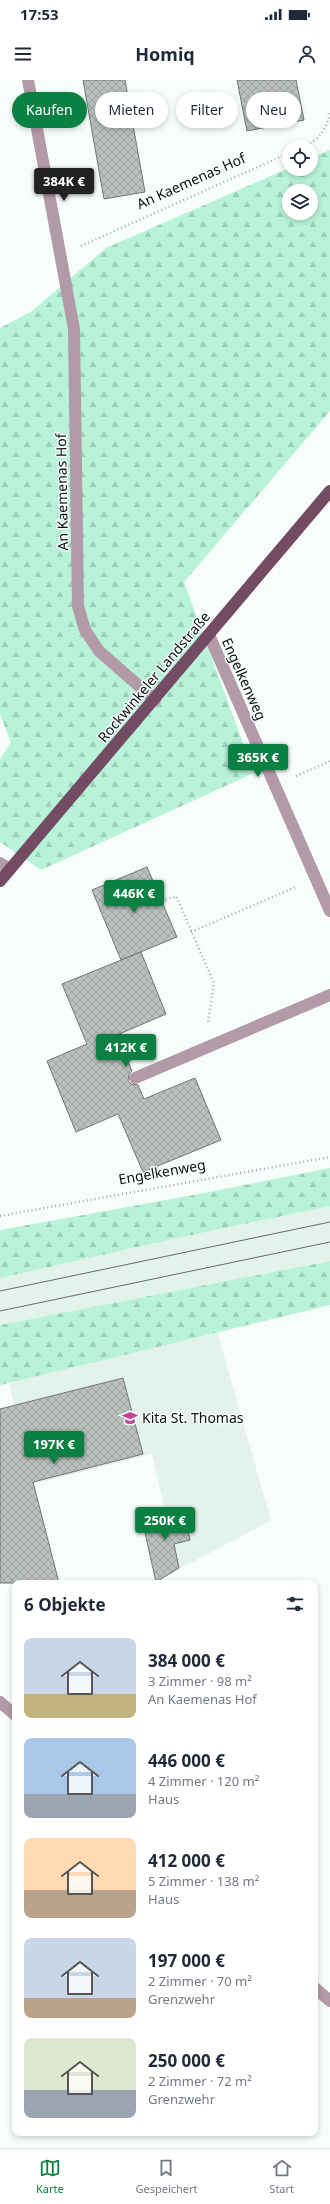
<!DOCTYPE html>
<html lang="de">
<head>
<meta charset="utf-8">
<style>
	:root { --surface:#fff; --page:#f6f6f7; --text:#1f2937; --muted:#747a83; --line:#e0e1e3; --accent:#0b8043 }
	body { margin:0; font-family:"Noto Sans",sans-serif; background:var(--page); color:var(--text); height:100vh; display:flex; flex-direction:column; font-size:15px; white-space:nowrap }
	* { box-sizing:border-box; margin:0 }
	p { font-size:13px; color:var(--muted) }
	.icon { flex:none; width:22px; height:22px; fill:none; stroke:currentColor; stroke-width:2; stroke-linecap:round; stroke-linejoin:round }
	.map { position:relative; flex:1; overflow:hidden }
	.panel { position:absolute; left:12px; top:1500px; width:306px; height:556px; display:flex; flex-direction:column; background:var(--surface); border-radius:8px; box-shadow:0 2px 6px #0003 }
	.panel>* { flex:none }
	.banner { position:absolute; left:12px; top:12px; width:306px; height:36px; display:flex; gap:8px }
	.buttons { position:absolute; left:282px; top:60px; display:grid; gap:8px }
	.buttons a { display:grid; place-items:center; width:36px; height:36px; border-radius:50%; background:var(--surface); box-shadow:0 2px 6px #0003; font-size:20px }
	.price { position:absolute; translate:-50% -34px; padding:0 9px; border-radius:4px; background:var(--accent); color:#fff; font-size:13px; line-height:26px; filter:drop-shadow(0 1px 2px #0008) }
	.price::after { content:''; position:absolute; left:50%; top:24px; width:12px; height:9px; margin-left:-6px; background:inherit; clip-path:polygon(0 0,100% 0,50% 100%) }
	.price.active { background:#222; color:#fff }
	ul { padding:0; list-style:none }
	li { display:flex; align-items:center; gap:12px; height:100px; padding:0 12px }
	li span { display:grid; place-items:center; flex:none; width:112px; height:80px; border-radius:8px; color:#555 }
	li>.icon { margin-inline-start:auto }
	span .icon { width:48px; height:48px; fill:#fffc; stroke-width:1 }
	li b { font-size:17px }
	h2 { display:flex; justify-content:space-between; align-items:center; height:48px; padding:0 12px; font-size:17px }
	.chip { padding:0 14px; border-radius:18px; background:var(--surface); box-shadow:0 2px 6px #0003; font-size:14px; line-height:36px }
	.chip.active { background:var(--accent); color:#fff }
	.status { display:flex; justify-content:space-between; align-items:center; height:28px; padding:0 20px; background:var(--surface); direction:ltr }
	.status svg { height:11px; fill:currentColor }
	header { display:flex; justify-content:space-between; align-items:center; height:52px; padding:0 12px; background:var(--surface); font-size:18px; font-weight:700 }
	.menu { display:flex; justify-content:space-around; align-items:center; height:56px; border-top:1px solid var(--line); background:var(--surface); font-size:11px; color:var(--muted) }
	.menu a { display:grid; justify-items:center; gap:2px }
	.menu .active { color:var(--accent) }
	.map>svg:first-child { display:block }
	.built { fill:#e3f2eb }
	.forest { fill:url(#forest-firs); fill-rule:evenodd }
	.building { fill:url(#building-cross-hatch); stroke:#707673 }
	.lines { fill:none; stroke-linecap:round; stroke-linejoin:round }
	.path { stroke:#a5aba8; stroke-width:2.5; stroke-dasharray:1 3; stroke-linecap:butt }
	.minor { stroke:#b29aa7; stroke-width:12 }
	.major { stroke:#734b62; stroke-width:12 }
	.tram { stroke:#676b69; stroke-width:1 }
	.labels { text-anchor:middle; stroke-width:3; stroke-linejoin:round; paint-order:stroke }
	.street-label { font-size:14px; fill:#0d0f0e; stroke:#f6fdfa }
	.poi-label { font-size:14px; fill:#0d0f0e; stroke:#f6fdfa; text-anchor:start }
</style>
</head>
<body>
<div class="status"><b>17:53</b><svg viewBox="0 0 49 12"><path d="M0 12V9h3v3zM5 12V6h3v6zM10 12V3h3v9zM15 12V0h3v12zM26 1h20v11H26zM47 4h2v5h-2z"/></svg></div>
<header><svg class="icon" aria-label="menu" viewBox="0 0 24 24"><path d="M4 6h16M4 12h16M4 18h16"/></svg>Homiq<svg class="icon" aria-label="person" viewBox="0 0 24 24"><circle cx="12" cy="8" r="4"/><path d="M4 21q1-7 8-7t8 7"/></svg></header>
<div class="map">
<svg width="330" height="2068" viewBox="0 0 330 2068">
	<defs>
		<pattern id="forest-firs" width="22" height="20" patternUnits="userSpaceOnUse"><rect width="22" height="20" fill="#b8f2d9"/><path d="M5 1l3.5 6h-7zM16 11l3.5 6h-7z" fill="#9dceb9"/></pattern>
		<pattern id="building-cross-hatch" width="8" height="8" patternUnits="userSpaceOnUse"><rect width="8" height="8" fill="#bac0bd"/><path d="M0 0l8 8M0 8l8-8" fill="none" stroke="#9fa4a1"/></pattern>
	</defs>
	<rect width="100%" height="100%" fill="#f6fdfa"/>
	<g class="built">
		<path d="M330,1126v55l-330,64v-47l173,-39z"/>
		<path d="M217,1251l54,190 -92,48 -27,-115 -118,30 -25,-101z"/>
	</g>
	<g class="forest">
		<path d="M330,70v261l-146,171 70,191 -213,97 -41,-28v-83l11,-17 -11,-27v-387l32,-17 74,-63 183,-80 22,1v-11zM289,111h22v22h-22z"/>
		<path d="M330,1088v38l-157,33 -173,39v-48l194,-35z"/>
		<path d="M330,1181v44l-330,80v-60z"/>
	</g>
	<g class="building">
		<path d="M83,0h42l20,112 -41,7z"/>
		<path d="M237,0h59l8,40 -57,11z"/>
		<path d="M147,787l30,70 -56,23 -29,-70z"/>
		<path d="M141,872l25,62 -49,21 15,36 -3,3 -1,7 3,3 7,1 6,14 51,-21 26,62 -78,32 -25,-58 -42,18 -29,-71 40,-17 -25,-60z"/>
		<path d="M123,1298l20,76 -110,28 26,101h-59v-174z"/>
		<path d="M183,1430l7,30 -16,4 5,24 -23,14 -14,-63z"/>
	</g>
	<g class="lines">
		<g class="path">
			<path d="M303,67c16,-7 23,-17 27,-34"/>
			<path d="M81,166l208,-93"/>
			<path d="M296,696l34,-15"/>
			<path d="M162,821l14,-5 38,87 -6,39"/>
			<path d="M191,852l105,-45"/>
			<path d="M0,1136l330,-59"/>
		</g>
		<g class="minor">
			<path d="M28,0l46,249 4,277 7,24 14,21 56,49"/>
			<path d="M209,555l121,276"/>
			<path d="M0,783l9,6"/>
			<path d="M135,998l195,-83"/>
			<path d="M0,1622l15,13"/>
			<path d="M315,1908l15,13"/>
		</g>
		<path class="major" d="M0,801l330,-390"/>
		<g class="tram">
			<path d="M0,1211l330,-69"/>
			<path d="M0,1231l330,-69"/>
		</g>
	</g>
	<defs>
		<g id="school-bare" transform="scale(1.2)"><path d="M0-5L7-2L0 1L-7-2ZM-4 1L0 2.5L4 1V4Q0 6-4 4Z" fill="#c14595" stroke="#f6fdfa" stroke-width="2.5" paint-order="stroke"/></g>
	</defs>
	<g fill-rule="evenodd">
		<use href="#school-bare" x="130" y="1338"/>
	</g>
	<g class="labels">
		<g class="street-label">
			<text transform="translate(191 101) rotate(-24)" y="5">An Kaemenas Hof</text>
			<text transform="translate(62 412) rotate(-91)" y="5">An Kaemenas Hof</text>
			<text transform="translate(154 597) rotate(-50)" y="5">Rockwinkeler Landstraße</text>
			<text transform="translate(244 599) rotate(66)" y="5">Engelkenweg</text>
			<text transform="translate(162 1092) rotate(-10)" y="5">Engelkenweg</text>
		</g>
		<g class="poi-label">
			<text x="142" y="1343">Kita St. Thomas</text>
		</g>
	</g>
</svg>
<div class="buttons">
<a><svg class="icon" aria-label="locate" viewBox="0 0 24 24"><circle cx="12" cy="12" r="6"/><path d="M12 2v4M12 18v4M2 12h4M18 12h4"/></svg></a>
<a><svg class="icon" aria-label="layers" viewBox="0 0 24 24"><path d="M12 4l9 5-9 5-9-5zM3 14l9 5 9-5"/></svg></a>
</div>
<b class="price active" style="left:64px;top:122px">384K €</b>
<b class="price" style="left:258px;top:698px">365K €</b>
<b class="price" style="left:134px;top:834px">446K €</b>
<b class="price" style="left:126px;top:988px">412K €</b>
<b class="price" style="left:54px;top:1385px">197K €</b>
<b class="price" style="left:165px;top:1461px">250K €</b>
<div class="banner">
<a class="chip active">Kaufen</a>
<a class="chip">Mieten</a>
<a class="chip">Filter</a>
<a class="chip">Neu</a>
</div>
<section class="panel">
<h2>6 Objekte<svg class="icon" aria-label="filters" viewBox="0 0 24 24"><path d="M4 7h16M4 17h16"/><circle cx="9" cy="7" r="2"/><circle cx="15" cy="17" r="2"/></svg></h2>
<ul>
<li><span style="background:linear-gradient(#c9d6e8 70%,#c2b280 0)"><svg class="icon" aria-label="home" viewBox="0 0 24 24"><path d="M3 11l9-7 9 7M6 9v11h12V9"/></svg></span><div><b>384 000 €</b><p>3 Zimmer · 98 m²</p><p>An Kaemenas Hof</p></div></li>
<li><span style="background:linear-gradient(#a9c7e8 70%,#9aa5b1 0)"><svg class="icon" aria-label="home" viewBox="0 0 24 24"><path d="M3 11l9-7 9 7M6 9v11h12V9"/></svg></span><div><b>446 000 €</b><p>4 Zimmer · 120 m²</p><p>Haus</p></div></li>
<li><span style="background:linear-gradient(#ffd9b3 65%,#b9a48a 0)"><svg class="icon" aria-label="home" viewBox="0 0 24 24"><path d="M3 11l9-7 9 7M6 9v11h12V9"/></svg></span><div><b>412 000 €</b><p>5 Zimmer · 138 m²</p><p>Haus</p></div></li>
<li><span style="background:linear-gradient(#c9d6e8 75%,#b9a48a 0)"><svg class="icon" aria-label="home" viewBox="0 0 24 24"><path d="M3 11l9-7 9 7M6 9v11h12V9"/></svg></span><div><b>197 000 €</b><p>2 Zimmer · 70 m²</p><p>Grenzwehr</p></div></li>
<li><span style="background:linear-gradient(#dfe7d0 65%,#9aa5b1 0)"><svg class="icon" aria-label="home" viewBox="0 0 24 24"><path d="M3 11l9-7 9 7M6 9v11h12V9"/></svg></span><div><b>250 000 €</b><p>2 Zimmer · 72 m²</p><p>Grenzwehr</p></div></li>
</ul>
</section>
</div>
<nav class="menu">
<a class="active"><svg class="icon" aria-label="map" viewBox="0 0 24 24"><path d="M3 6l6-2 6 2 6-2v14l-6 2-6-2-6 2zM9 4v14M15 6v14"/></svg>Karte</a>
<a><svg class="icon" aria-label="saved" viewBox="0 0 24 24"><path d="M7 4h10v16l-5-4-5 4z"/></svg>Gespeichert</a>
<a><svg class="icon" aria-label="home" viewBox="0 0 24 24"><path d="M3 11l9-7 9 7M6 9v11h12V9"/></svg>Start</a>
</nav>
</body>
</html>
